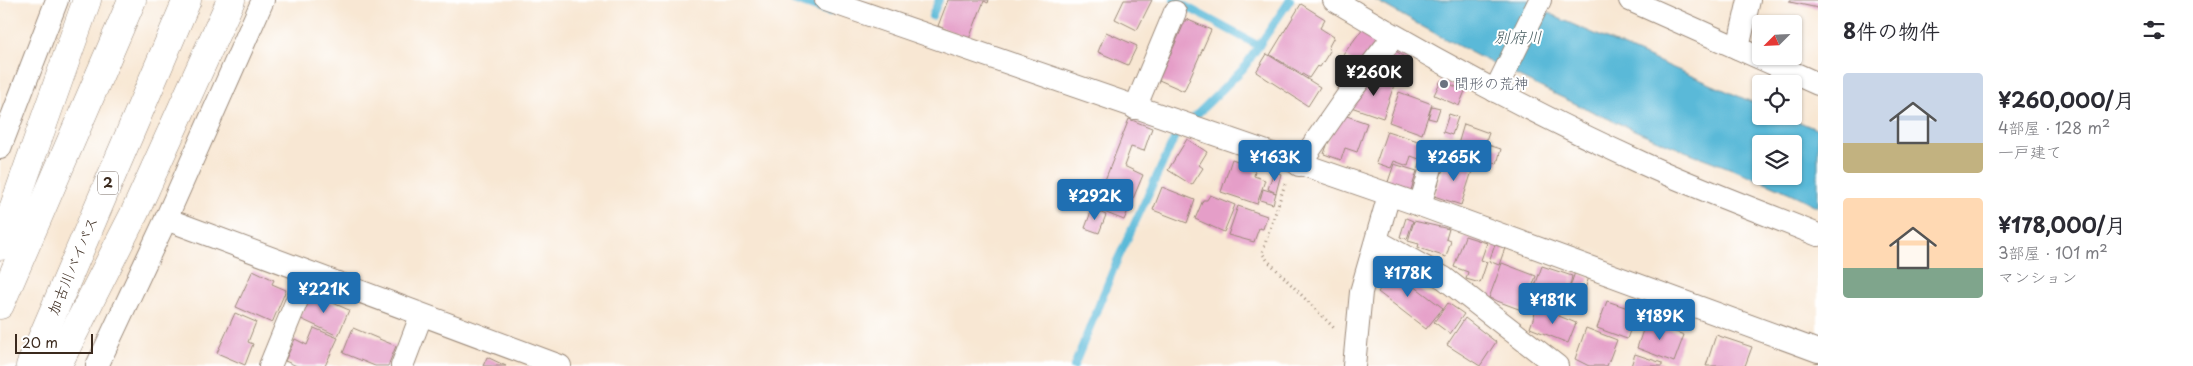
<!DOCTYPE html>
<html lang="ja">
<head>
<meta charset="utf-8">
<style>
	:root { --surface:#fff; --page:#f2f2f3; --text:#2b2b33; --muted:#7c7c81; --accent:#1f6fb2 }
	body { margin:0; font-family:"Playpen Sans","Klee One",sans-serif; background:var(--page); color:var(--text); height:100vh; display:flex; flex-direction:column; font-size:19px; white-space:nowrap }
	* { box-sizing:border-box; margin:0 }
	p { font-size:16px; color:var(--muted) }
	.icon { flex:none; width:28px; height:28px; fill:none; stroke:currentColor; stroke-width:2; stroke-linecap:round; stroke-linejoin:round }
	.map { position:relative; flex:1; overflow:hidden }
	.sheet { display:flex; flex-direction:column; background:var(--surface); width:375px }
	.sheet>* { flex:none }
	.needle { width:32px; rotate:246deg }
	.controls { position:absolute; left:1752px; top:15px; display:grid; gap:10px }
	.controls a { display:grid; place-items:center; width:50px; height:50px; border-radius:5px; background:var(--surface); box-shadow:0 1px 4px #0004; font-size:25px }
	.scale { position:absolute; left:15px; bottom:12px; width:78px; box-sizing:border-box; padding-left:5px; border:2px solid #3b2a1e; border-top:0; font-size:14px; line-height:18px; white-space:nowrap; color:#3b2a1e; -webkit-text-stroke:4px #fff; paint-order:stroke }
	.price { position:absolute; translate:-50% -42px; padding:0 11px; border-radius:5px; background:var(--accent); color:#fff; font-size:16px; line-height:32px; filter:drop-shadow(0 1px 2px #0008) }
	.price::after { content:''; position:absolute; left:50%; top:30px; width:15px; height:11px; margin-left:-8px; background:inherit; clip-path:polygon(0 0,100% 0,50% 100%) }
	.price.selected { background:#222; color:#fff }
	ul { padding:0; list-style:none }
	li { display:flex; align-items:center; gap:15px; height:125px; padding:0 25px }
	li span { display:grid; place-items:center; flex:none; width:140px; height:100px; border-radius:5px; color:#555 }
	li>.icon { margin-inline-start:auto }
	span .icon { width:60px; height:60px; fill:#fffc; stroke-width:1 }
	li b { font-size:21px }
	h2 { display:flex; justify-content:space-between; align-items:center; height:60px; padding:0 25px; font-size:21px }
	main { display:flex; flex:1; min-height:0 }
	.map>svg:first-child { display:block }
	.water { fill:#5ab9d8; stroke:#4a727b; fill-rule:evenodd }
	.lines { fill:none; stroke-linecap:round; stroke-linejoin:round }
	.stream { stroke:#5ab9d8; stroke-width:8 }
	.building { fill:#e59ec8 }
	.minor-casing { stroke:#9a8878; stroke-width:24 }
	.motorway-casing { stroke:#9a8878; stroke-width:29 }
	.path { stroke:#9a8878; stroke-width:3; stroke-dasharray:1 4; stroke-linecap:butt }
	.minor { stroke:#fff; stroke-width:22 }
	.motorway { stroke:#fff; stroke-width:28 }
	.worship-dot { fill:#6b7280; stroke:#fff; stroke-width:2 }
	.labels { text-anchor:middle; stroke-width:4; stroke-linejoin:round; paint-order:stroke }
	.shield { fill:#fff; stroke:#766a62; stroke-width:1 }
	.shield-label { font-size:14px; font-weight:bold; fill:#3b2a1e }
	.worship-label { font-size:15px; fill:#5b616d; stroke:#fff; text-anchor:start }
	.street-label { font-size:15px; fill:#3b2a1e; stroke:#fff }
	.water-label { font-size:16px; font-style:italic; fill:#465c5f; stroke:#fff }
</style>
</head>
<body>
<main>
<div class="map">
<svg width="1818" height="366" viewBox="0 0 1818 366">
	<rect width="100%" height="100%" fill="#fff"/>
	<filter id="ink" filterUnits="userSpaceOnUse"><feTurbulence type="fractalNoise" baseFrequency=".02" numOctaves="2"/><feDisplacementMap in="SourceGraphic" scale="10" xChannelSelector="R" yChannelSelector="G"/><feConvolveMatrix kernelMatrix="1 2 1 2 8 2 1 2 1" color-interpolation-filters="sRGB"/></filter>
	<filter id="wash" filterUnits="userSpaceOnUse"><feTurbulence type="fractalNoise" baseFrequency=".0096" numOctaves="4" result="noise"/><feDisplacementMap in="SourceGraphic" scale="20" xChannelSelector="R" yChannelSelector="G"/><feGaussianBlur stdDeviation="1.12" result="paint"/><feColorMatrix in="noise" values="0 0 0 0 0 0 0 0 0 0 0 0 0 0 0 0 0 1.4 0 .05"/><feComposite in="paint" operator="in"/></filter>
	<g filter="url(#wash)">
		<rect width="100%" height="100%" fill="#f8e7d3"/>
		<path class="water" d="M1375,0h153l30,18 203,88v10h25l32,14v77c-50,-27 -105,-44 -158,-66 -98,-41 -193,-88 -285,-141zM1761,144h33v32h-33z"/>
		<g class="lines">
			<g class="stream">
				<path d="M793,0l36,12"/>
				<path d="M1174,0l85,46"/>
				<path d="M932,16l7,-16"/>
				<path d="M1074,366l42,-103 60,-128 67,-66 47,-69"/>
			</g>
		</g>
		<g id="blocks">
			<g class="building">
				<path d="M948,0h41l-1,3 -4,-2 -15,38 -31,-13z"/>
				<path d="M1124,0h28l-15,30 -22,-11z"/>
				<path d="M1790,0h28v8l-28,-6z"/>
				<path d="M1301,4l24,15 -5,9 14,9 -6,11 2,3 -10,16 -3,-1 -8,12 -39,-23z"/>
				<path d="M1186,19l25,11 -27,61 -25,-11z"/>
				<path d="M1363,28l18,14 -20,27 -18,-14z"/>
				<path d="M1106,32l31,14 -9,19 -30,-13z"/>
				<path d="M1396,51l14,10 -8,12 -15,-10z"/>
				<path d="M1267,54l53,33 -12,19 -52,-34z"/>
				<path d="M1369,77l25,8 -11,33 -32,-11z"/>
				<path d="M1441,80l24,11 -6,15 -25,-11z"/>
				<path d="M1399,92l33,12 -10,30 -33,-12z"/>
				<path d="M1432,106l8,2 -4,12 -8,-2z"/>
				<path d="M1338,113l29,10 -10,29 -12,-4 -4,12 -17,-6z"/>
				<path d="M1449,114l9,3 -6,18 -9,-3z"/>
				<path d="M1129,119l23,9 -8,23 -13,-4 -7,19 19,9 -19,45 -30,-12z"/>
				<path d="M1464,124l25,9 -4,11 16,5 -4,15 -41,-13z"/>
				<path d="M1387,131l37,12 -5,16 -8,-3 -3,10 -14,-5 -3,7 -15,-5z"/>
				<path d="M1187,139l20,13 -8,13 4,3 -11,17 -24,-15z"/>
				<path d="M1457,153l20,7 -2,7 -21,-6z"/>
				<path d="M1232,159l14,5v4l9,3 -1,5 11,4 -8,24 -36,-12z"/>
				<path d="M1446,159l27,9 -12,37 -27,-9z"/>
				<path d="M1394,164l23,7 -6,19 -23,-8z"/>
				<path d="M1274,171l7,3 -5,19 -8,-4z"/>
				<path d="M1162,187l33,13 -8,23 -34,-13z"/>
				<path d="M1263,189l13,4 -3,11 -13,-4z"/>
				<path d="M1210,195l25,10 -11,27 -29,-13 8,-19h4z"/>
				<path d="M1238,206l29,10 -4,13 -4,-1 -5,14 -26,-7z"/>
				<path d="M1092,209l14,6 -7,18 -14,-5z"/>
				<path d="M1406,218l7,3 -6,18 -7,-2z"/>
				<path d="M1414,221l35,8 -3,10 5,2 -5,16 -21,-7 -7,-3 1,-3 -11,-3z"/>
				<path d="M1465,236l22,7 -6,17 6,2 -7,21 -14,-4 2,-7 -14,-5z"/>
				<path d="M1495,245l10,3 -6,17 -10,-4z"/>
				<path d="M1502,263l34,13 -12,35 -35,-13z"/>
				<path d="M1385,264l58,44 -17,21 -48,-37 7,-10 -8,-7z"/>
				<path d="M1542,266l30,10 -3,14 6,-18 14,5 -6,18 -11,-4 -7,19 -35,-10z"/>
				<path d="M253,270l21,10 -2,4 14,6 -14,33 -36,-16z"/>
				<path d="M310,293l39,17 -11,26 -39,-18z"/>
				<path d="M1644,297l9,2 -7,19 -8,-3z"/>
				<path d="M1607,301l30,10 -10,28 -30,-11z"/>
				<path d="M1448,303l16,11 -14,20 -16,-12z"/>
				<path d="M1537,307l39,16 -8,20 -38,-15z"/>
				<path d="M235,313l21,9 -8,20 5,2 -8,21 -28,-12z"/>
				<path d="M1465,318l31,24 -16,24 -33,-21z"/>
				<path d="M1646,321l38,14 -10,27 -37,-14z"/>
				<path d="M314,328l24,10 -13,28h-28l-12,-5 10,-22 12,6z"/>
				<path d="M353,328l43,18 -8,20h-13l-32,-13z"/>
				<path d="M1586,328l31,12 -10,26h-18l-14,-7z"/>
				<path d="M1716,335l36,12 -7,19h-39z"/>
				<path d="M1635,354l27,9v3h-31z"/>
				<path d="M487,357l19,9h-23z"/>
			</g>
		</g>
	</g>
	<g filter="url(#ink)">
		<use href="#blocks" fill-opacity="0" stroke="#9a8878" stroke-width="1"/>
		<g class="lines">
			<g class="minor-casing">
				<g id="minor">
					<path d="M826,0l594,205 398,146"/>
					<path d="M1334,0c100,60 203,115 308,163 58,27 118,48 176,72"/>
					<path d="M1630,0l188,84"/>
					<path d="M1738,48l11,-48"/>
					<path d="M1495,91l45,-91"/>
					<path d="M1135,108l40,-96"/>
					<path d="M0,148l57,-148"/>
					<path d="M1299,165l48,-69 47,-60"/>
					<path d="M1420,205l16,-54"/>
					<path d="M166,219l394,147"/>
					<path d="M1377,241l67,37 113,88"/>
					<path d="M97,366l69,-147 97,-219"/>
					<path d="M270,366l38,-93"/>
					<path d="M402,366l19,-50"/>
					<path d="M1354,366l7,-74 28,-97"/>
				</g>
			</g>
			<g class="motorway-casing">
				<g id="motorway">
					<path d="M0,246l87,-246"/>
					<path d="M0,305l132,-305"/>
					<path d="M30,366l157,-366"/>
					<path d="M57,366l78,-154 96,-212"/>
				</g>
			</g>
			<path class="path" d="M1285,184l-23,69 5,7 67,68"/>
			<use href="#minor" class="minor"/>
			<use href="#motorway" class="motorway"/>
		</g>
	</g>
	<circle class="worship-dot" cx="1444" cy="84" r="5"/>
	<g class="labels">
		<rect class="shield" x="98" y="171.5" width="20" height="23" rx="4"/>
		<g class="shield-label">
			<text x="108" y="188">2</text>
		</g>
		<g class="worship-label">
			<text x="1454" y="89">間形の荒神</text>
		</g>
		<g class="street-label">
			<text transform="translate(73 266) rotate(-67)" y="5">加古川バイパス</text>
		</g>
		<g class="water-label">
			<text x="1518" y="43">別府川</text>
		</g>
	</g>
</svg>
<div class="controls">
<a><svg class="needle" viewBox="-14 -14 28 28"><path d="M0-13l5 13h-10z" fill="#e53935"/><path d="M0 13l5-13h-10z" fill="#7c7c81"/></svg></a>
<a><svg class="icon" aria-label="locate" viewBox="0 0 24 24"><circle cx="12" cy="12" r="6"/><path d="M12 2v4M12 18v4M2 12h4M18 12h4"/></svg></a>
<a><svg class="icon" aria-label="layers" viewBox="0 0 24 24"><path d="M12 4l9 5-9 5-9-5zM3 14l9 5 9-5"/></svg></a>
</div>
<div class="scale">20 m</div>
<b class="price selected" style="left:1374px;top:97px">¥260K</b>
<b class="price" style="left:1275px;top:182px">¥163K</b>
<b class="price" style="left:1454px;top:182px">¥265K</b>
<b class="price" style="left:1095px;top:221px">¥292K</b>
<b class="price" style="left:1408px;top:298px">¥178K</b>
<b class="price" style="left:324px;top:314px">¥221K</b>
<b class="price" style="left:1553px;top:325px">¥181K</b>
<b class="price" style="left:1660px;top:341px">¥189K</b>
</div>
<section class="sheet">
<h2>8件の物件<svg class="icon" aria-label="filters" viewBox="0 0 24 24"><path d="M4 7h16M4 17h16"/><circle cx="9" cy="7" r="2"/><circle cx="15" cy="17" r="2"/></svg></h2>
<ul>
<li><span style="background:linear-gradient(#c9d6e8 70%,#c2b280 0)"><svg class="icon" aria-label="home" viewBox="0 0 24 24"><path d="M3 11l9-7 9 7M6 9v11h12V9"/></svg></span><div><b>¥260,000/月</b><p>4部屋 · 128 m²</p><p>一戸建て</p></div></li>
<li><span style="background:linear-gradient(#ffd9b3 70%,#7fa58c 0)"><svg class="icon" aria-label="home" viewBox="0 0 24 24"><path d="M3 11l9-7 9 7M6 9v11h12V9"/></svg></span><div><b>¥178,000/月</b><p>3部屋 · 101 m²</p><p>マンション</p></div></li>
</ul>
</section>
</main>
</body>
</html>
